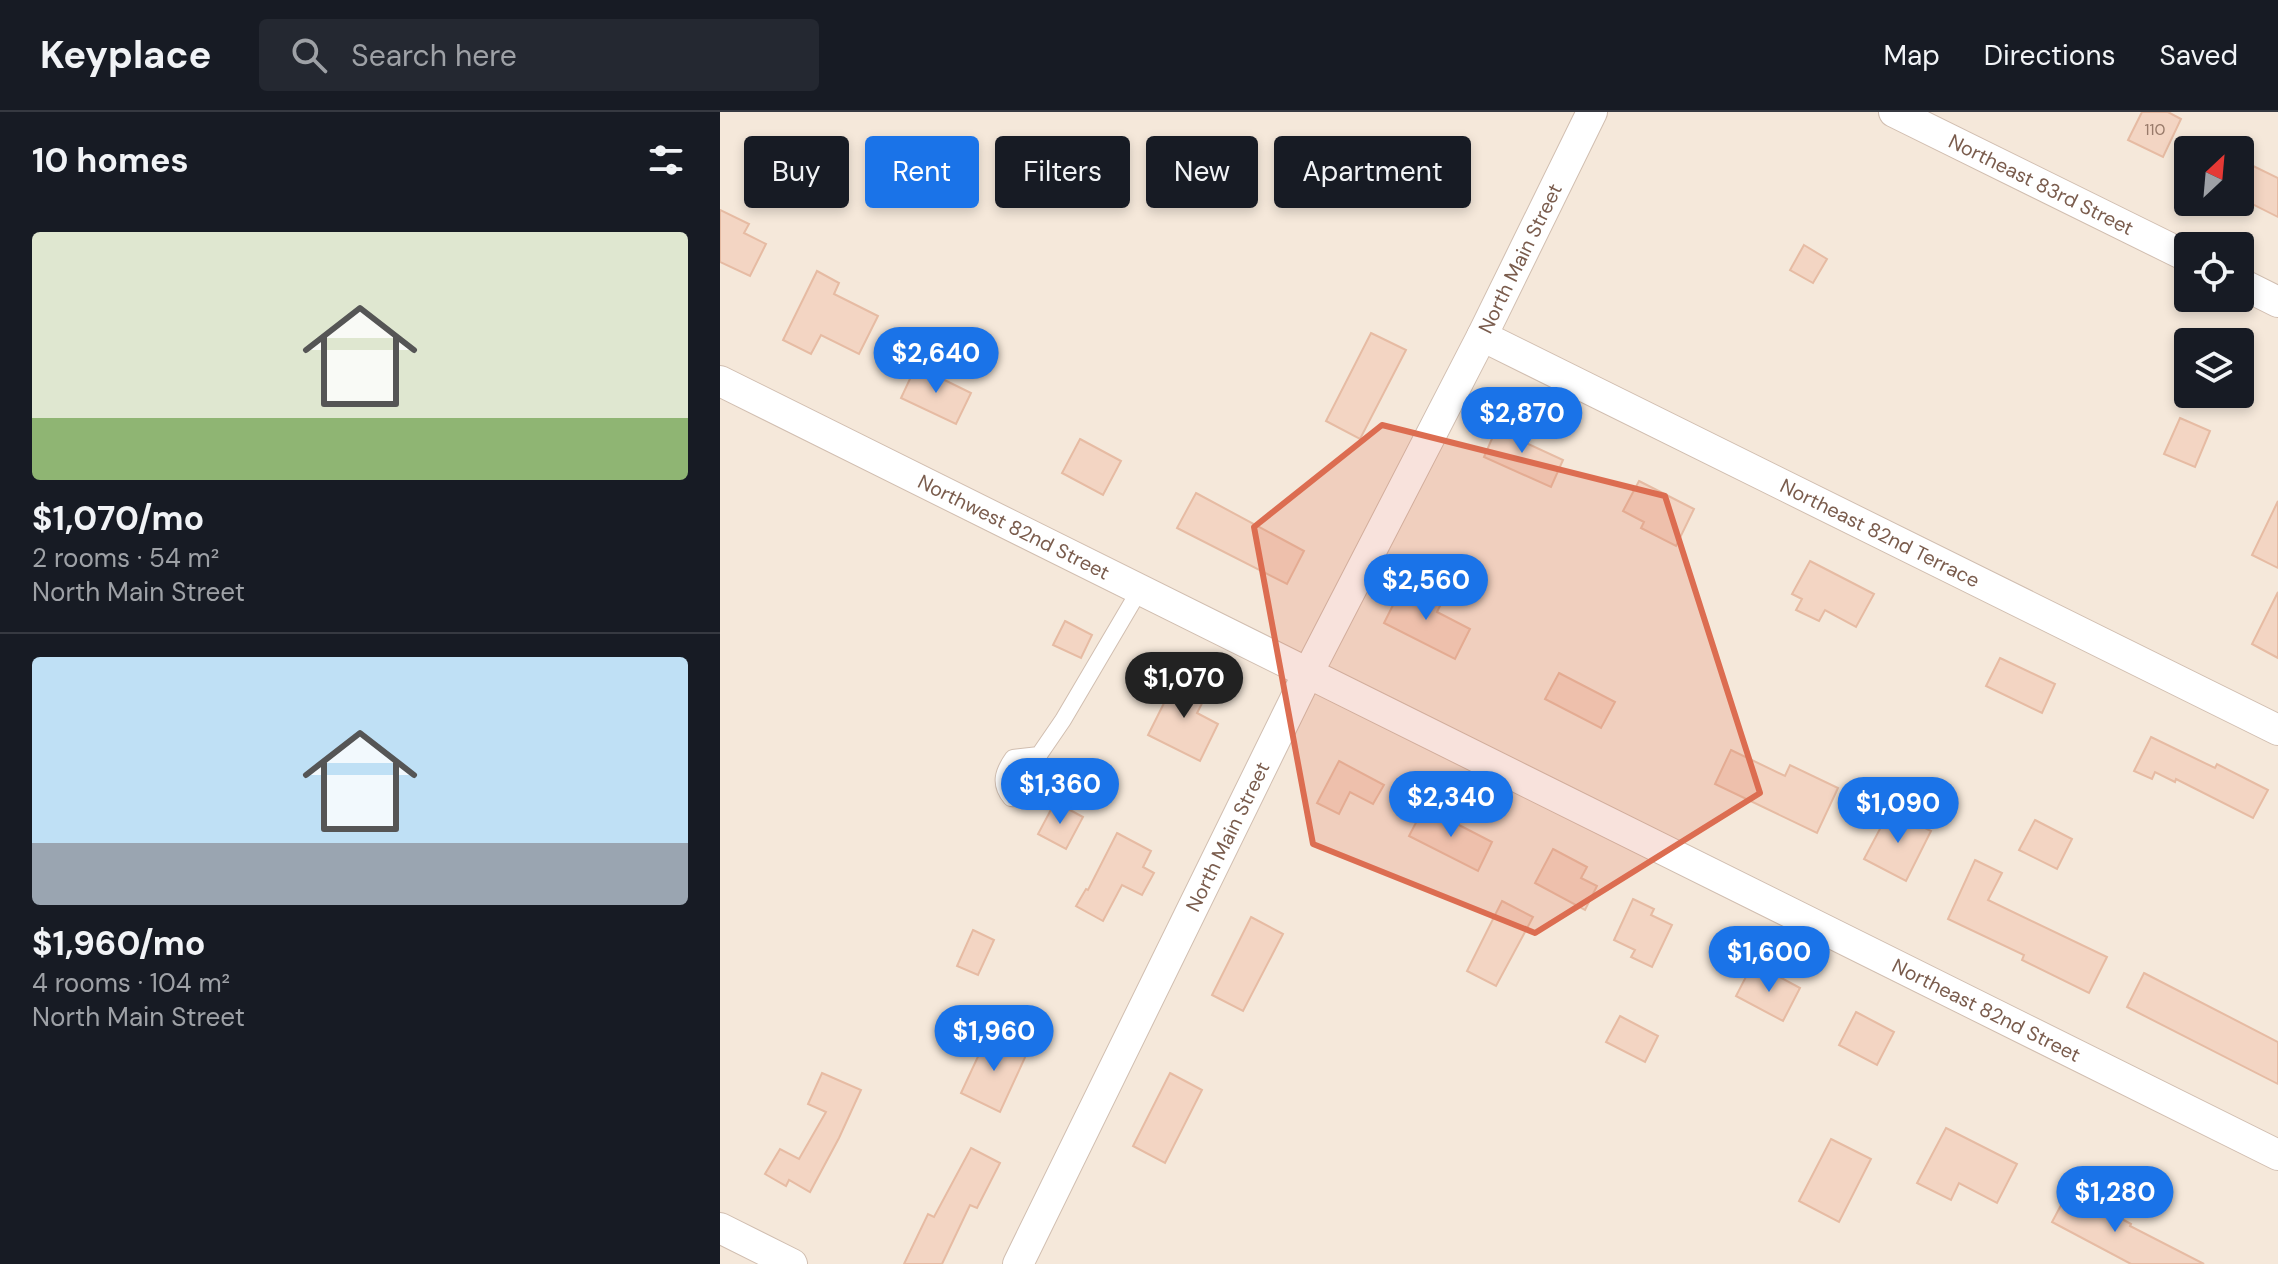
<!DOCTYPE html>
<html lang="en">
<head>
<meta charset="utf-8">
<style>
	:root { --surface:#171b24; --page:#242831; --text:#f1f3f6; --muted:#9ea1a6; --line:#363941; --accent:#1a73e8 }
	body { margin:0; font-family:"DM Sans",sans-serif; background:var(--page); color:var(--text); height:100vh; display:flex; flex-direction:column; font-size:30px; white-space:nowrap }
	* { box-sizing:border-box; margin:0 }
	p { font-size:26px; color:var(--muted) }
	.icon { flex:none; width:44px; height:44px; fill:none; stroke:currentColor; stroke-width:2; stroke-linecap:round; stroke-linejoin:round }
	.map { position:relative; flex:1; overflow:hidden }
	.drawer { display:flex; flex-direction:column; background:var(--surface); width:720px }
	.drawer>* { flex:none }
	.banner { position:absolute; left:24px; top:24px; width:760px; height:72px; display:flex; gap:16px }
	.needle { width:52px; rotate:26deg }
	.tools { position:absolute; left:1454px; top:24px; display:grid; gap:16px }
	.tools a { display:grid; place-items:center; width:80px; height:80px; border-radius:8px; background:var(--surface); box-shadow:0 4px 12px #0003; font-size:40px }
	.price { position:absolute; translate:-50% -68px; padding:0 18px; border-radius:28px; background:var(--accent); color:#fff; font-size:26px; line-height:52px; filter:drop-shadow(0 2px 4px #0008) }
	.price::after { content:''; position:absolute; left:50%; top:48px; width:24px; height:18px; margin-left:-12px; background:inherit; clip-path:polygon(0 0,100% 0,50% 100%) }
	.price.on { background:#222; color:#fff }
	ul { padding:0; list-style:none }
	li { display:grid; align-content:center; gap:16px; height:424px; padding:0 32px }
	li+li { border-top:2px solid var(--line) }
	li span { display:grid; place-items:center; height:248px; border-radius:8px; color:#555 }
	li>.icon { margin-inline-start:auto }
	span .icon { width:144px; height:144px; fill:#fffc; stroke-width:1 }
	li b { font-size:34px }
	h2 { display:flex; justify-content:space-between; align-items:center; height:96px; padding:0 32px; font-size:34px }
	.chip { padding:0 28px; border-radius:8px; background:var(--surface); box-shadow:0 4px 12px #0003; font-size:28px; line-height:72px }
	.chip.on { background:var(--accent); color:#fff }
	header { display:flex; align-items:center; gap:48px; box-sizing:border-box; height:112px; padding:0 40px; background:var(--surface); border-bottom:2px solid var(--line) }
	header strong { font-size:38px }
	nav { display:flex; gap:44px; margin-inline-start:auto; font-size:28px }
	.search { width:560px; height:72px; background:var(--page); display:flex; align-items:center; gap:20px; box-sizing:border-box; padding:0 28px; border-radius:8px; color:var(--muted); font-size:30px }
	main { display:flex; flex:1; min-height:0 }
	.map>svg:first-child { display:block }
	.residential { fill:#f5e8da; fill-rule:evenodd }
	.building { fill:#f3d5c3; stroke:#e6bba3; stroke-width:2 }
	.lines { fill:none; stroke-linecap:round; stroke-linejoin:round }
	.lane-casing { stroke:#d1beb0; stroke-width:18 }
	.street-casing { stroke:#d1beb0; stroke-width:32 }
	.lane { stroke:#fff; stroke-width:16 }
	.street { stroke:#fff; stroke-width:30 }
	.marked { fill:#dc6d51; fill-opacity:0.2; stroke:#dc6d51; stroke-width:6; stroke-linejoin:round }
	.labels { text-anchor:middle; stroke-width:6; stroke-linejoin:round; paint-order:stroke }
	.number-label { font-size:16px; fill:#987a6a }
	.street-label { font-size:20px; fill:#7a5c4d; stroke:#fffaf3 }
</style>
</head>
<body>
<header>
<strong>Keyplace</strong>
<div class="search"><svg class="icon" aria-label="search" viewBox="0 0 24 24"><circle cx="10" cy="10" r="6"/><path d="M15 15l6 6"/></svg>Search here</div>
<nav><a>Map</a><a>Directions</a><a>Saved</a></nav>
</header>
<main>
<section class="drawer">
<h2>10 homes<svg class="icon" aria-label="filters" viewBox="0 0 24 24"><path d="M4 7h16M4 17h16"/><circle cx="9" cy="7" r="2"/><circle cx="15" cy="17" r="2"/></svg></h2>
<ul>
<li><span style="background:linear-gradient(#dfe7d0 75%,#8fb573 0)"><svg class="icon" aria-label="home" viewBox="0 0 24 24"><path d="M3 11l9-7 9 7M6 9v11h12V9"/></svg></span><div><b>$1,070/mo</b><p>2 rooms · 54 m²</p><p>North Main Street</p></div></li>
<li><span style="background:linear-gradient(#bfe0f5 75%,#9aa5b1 0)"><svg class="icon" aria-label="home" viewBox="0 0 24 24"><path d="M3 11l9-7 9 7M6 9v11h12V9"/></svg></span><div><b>$1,960/mo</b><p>4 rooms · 104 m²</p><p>North Main Street</p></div></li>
</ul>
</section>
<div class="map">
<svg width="1558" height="1152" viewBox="0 0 1558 1152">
	<rect width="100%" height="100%" fill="#fdf6ec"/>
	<path class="residential" d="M0,0h1558v1152h-1558zM1468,38h52v52h-52zM1468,134h52v52h-52zM1468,230h52v52h-52z"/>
	<g class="building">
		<path d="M1422,0h26l13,7 -18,38 -35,-17z"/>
		<path d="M1525,50l33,16v39l-38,-19v-24z"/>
		<path d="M0,98l29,14 -5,9 22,11 -16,32 -30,-14z"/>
		<path d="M1084,133l23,14 -14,24 -23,-13z"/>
		<path d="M97,159l22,12 -5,11 44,22 -19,38 -38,-19 -10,19 -28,-14z"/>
		<path d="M651,221l35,17 -46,89 -34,-18z"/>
		<path d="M196,254l55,27 -15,31 -55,-26z"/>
		<path d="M1460,306l30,13 -15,36 -31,-13z"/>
		<path d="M780,308l30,14 -4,9 37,17 -12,27 -67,-30z"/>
		<path d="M360,327l41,22 -18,34 -41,-22z"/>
		<path d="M919,369l55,28 -18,37 -35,-18 3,-6 -21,-11z"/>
		<path d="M476,381l108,58 -17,33 -110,-56z"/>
		<path d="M1558,389v67l-26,-13z"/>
		<path d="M1090,449l64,33 -18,33 -31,-17 -6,11 -23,-11 6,-11 -10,-5z"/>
		<path d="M684,471l38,19 -5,10 33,17 -15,30 -71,-36z"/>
		<path d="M1558,480v66l-26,-14z"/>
		<path d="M345,509l27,14 -11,23 -28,-13z"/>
		<path d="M1280,546l55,26 -13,29 -56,-27z"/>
		<path d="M839,561l56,29 -14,26 -56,-29z"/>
		<path d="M458,563l31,15 -12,23 21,11 -18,37 -52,-26z"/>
		<path d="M1431,625l64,31 2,-4 51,26 -15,28 -77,-39 -1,3 -20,-10 -3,7 -18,-8z"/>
		<path d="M1011,638l54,26 5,-11 48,23 -21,45 -102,-49z"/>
		<path d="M619,649l45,24 -11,19 -23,-12 -11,22 -22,-11z"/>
		<path d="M335,690l28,15 -17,32 -28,-15z"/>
		<path d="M704,695l68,35 -14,29 -69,-35z"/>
		<path d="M1170,698l41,21 -25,50 -42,-22z"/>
		<path d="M1315,708l37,19 -15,30 -38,-19z"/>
		<path d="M397,721l34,18 -8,16 11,6 -12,22 -20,-10 -19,36 -27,-15 10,-17 2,1z"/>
		<path d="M833,737l34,18 -6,11 16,8 -12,24 -50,-27z"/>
		<path d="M1255,748l27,13 -14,27 119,57 -18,36 -67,-33 2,-5 -76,-36z"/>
		<path d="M913,787l21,10 -3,6 21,10 -20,42 -21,-10 4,-7 -21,-10z"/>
		<path d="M782,789l31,16 -37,69 -29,-15z"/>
		<path d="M531,805l32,17 -40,77 -31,-16z"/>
		<path d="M253,818l21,10 -16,35 -21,-9z"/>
		<path d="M1030,857l23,12 3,-6 24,13 -17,33 -47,-25z"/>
		<path d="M1424,861l134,69v42l-151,-77z"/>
		<path d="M1136,900l38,20 -17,33 -38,-20z"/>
		<path d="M900,904l38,20 -13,26 -39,-20z"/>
		<path d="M268,923l39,18 -27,59 -39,-19z"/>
		<path d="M102,961l39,17 -22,48 -29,54 -21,-12 -3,6 -21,-12 15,-25 19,10 27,-47 -18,-8z"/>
		<path d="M450,961l32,17 -37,73 -32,-17z"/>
		<path d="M1226,1016l71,36 -20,39 -38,-20 -8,17 -34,-17z"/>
		<path d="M1111,1027l40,20 -32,63 -40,-21z"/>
		<path d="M251,1036l29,15 -23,45 -7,-3 -28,59h-38l24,-50 6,3z"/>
		<path d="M1349,1078l62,34 -1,2 74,38h-73l-79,-42z"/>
	</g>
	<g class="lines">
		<g class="lane-casing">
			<path id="lane" d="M319,643c0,20 -2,46 -28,43 -12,-14 -8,-26 2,-40l26,-3 24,-35 76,-129"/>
		</g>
		<g class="street-casing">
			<g id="street">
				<path id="s1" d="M1174,0l294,145"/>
				<path d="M1520,171l38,19"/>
				<path id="s2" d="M762,224l796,394"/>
				<path id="s3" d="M0,269l1558,774"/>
				<path d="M0,1116l72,36"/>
				<path id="s4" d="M298,1152l289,-589 175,-339 110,-224"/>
			</g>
		</g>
		<use href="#lane" class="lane"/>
		<use href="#street" class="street"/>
	</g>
	<path class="marked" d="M662,313l283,71 95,297 -225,140 -222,-89 -59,-317z"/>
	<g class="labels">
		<g class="number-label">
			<text x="1435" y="23">110</text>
		</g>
		<g class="street-label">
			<text dy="7" stroke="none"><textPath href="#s1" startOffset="164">Northeast 83rd Street</textPath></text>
			<text dy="7" stroke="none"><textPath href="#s4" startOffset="1124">North Main Street</textPath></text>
			<text dy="7" stroke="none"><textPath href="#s3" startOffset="328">Northwest 82nd Street</textPath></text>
			<text dy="7" stroke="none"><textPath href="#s2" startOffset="444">Northeast 82nd Terrace</textPath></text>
			<text dy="7" stroke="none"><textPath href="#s4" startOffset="476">North Main Street</textPath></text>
			<text dy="7" stroke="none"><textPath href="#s3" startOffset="1414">Northeast 82nd Street</textPath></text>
		</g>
	</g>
</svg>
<div class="tools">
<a><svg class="needle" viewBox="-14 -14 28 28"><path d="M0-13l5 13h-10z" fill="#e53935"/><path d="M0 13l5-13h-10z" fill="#9ea1a6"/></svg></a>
<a><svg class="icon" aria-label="locate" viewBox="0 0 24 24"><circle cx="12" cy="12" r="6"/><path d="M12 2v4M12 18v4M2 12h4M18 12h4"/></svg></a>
<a><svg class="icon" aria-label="layers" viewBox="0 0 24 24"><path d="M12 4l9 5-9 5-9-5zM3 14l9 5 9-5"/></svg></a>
</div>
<b class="price" style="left:216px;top:283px">$2,640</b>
<b class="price" style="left:802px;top:343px">$2,870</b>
<b class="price" style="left:706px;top:510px">$2,560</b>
<b class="price on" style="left:464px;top:608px">$1,070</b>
<b class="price" style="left:340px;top:714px">$1,360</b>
<b class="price" style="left:731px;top:727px">$2,340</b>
<b class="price" style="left:1178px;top:733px">$1,090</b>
<b class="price" style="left:1049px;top:882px">$1,600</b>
<b class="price" style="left:274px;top:961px">$1,960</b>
<b class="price" style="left:1395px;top:1122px">$1,280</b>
<div class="banner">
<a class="chip">Buy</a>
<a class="chip on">Rent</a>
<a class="chip">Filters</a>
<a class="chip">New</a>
<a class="chip">Apartment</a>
</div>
</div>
</main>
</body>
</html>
